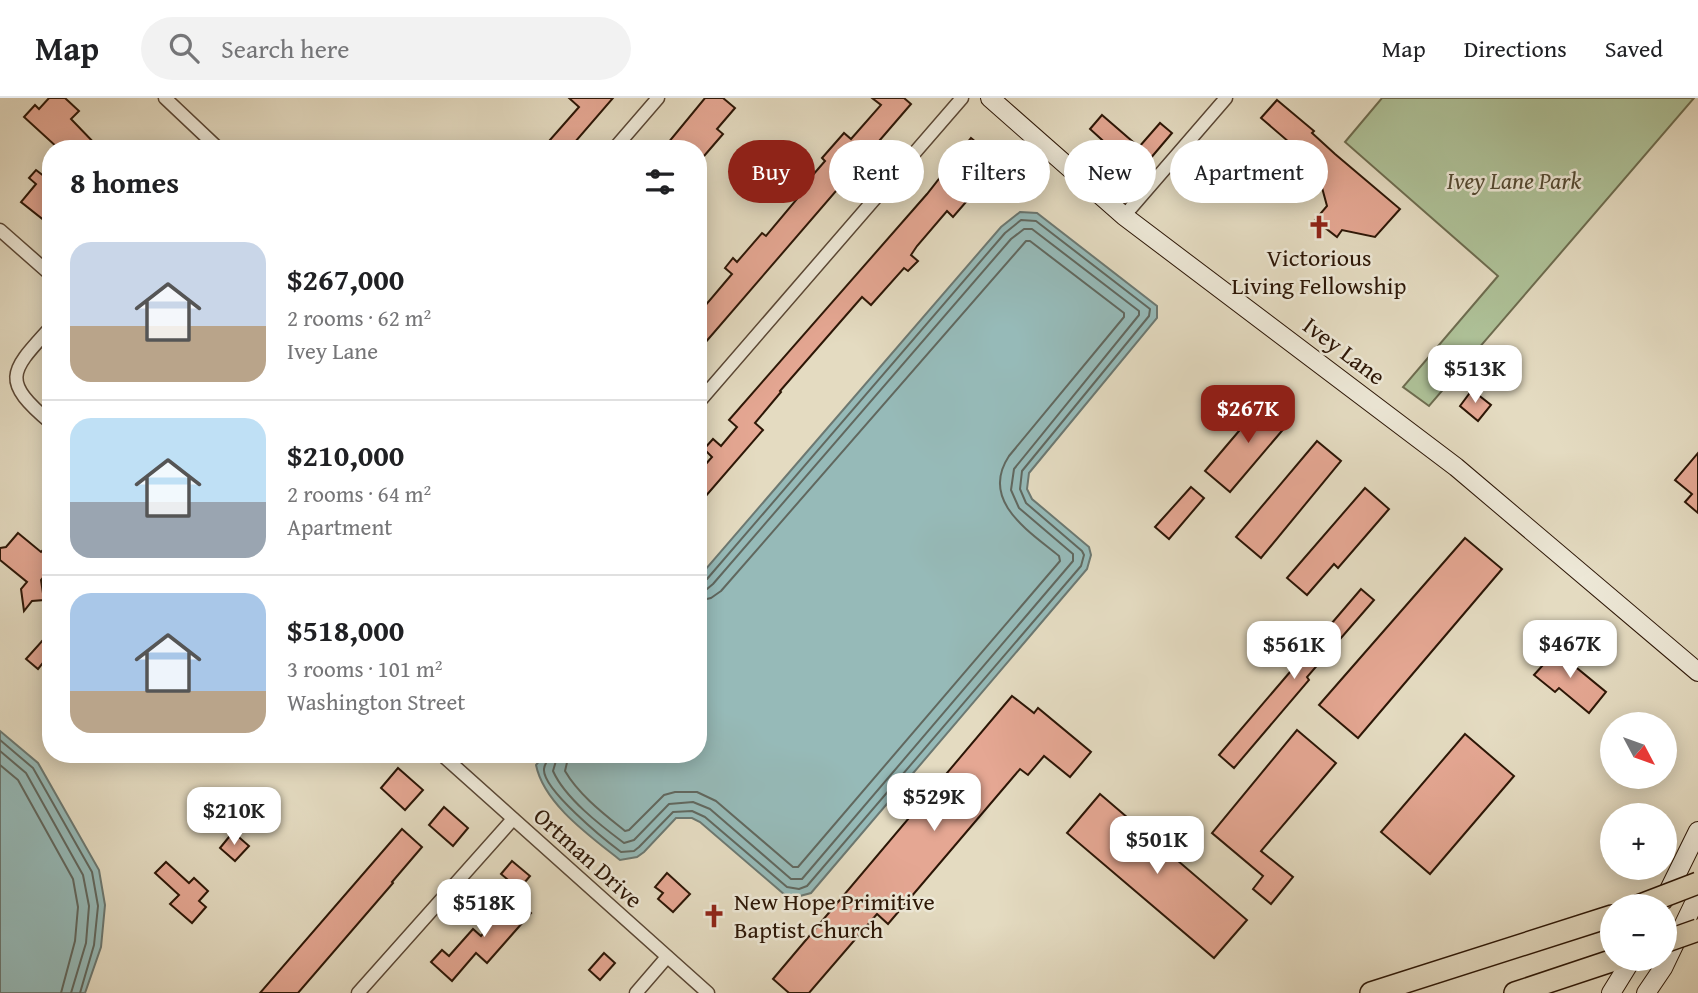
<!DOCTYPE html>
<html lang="en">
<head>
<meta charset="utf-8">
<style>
	:root { --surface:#fff; --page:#f2f2f2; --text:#202124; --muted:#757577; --line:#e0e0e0; --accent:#8f2418 }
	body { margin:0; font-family:"Gentium Book Plus",serif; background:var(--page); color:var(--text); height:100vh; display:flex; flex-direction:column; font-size:26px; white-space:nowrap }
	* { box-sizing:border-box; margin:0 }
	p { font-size:23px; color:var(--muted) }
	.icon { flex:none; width:38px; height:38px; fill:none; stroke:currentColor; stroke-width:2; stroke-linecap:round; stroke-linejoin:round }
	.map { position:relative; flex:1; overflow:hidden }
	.side { position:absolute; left:42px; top:42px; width:665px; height:623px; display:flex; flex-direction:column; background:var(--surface); border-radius:28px; box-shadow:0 4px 18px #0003 }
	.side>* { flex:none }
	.banner { position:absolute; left:728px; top:42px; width:665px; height:63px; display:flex; gap:14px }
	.needle { width:46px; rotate:131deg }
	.buttons { position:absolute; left:1600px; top:614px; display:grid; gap:14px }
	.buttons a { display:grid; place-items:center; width:77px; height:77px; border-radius:50%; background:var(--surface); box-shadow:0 4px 18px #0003; font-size:35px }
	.price { position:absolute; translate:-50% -60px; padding:0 16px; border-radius:14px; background:#fff; color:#222; font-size:23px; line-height:46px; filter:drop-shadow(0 2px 4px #0008) }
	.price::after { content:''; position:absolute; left:50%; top:42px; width:21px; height:16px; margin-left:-10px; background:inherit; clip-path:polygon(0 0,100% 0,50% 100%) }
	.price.active { background:var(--accent); color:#fff }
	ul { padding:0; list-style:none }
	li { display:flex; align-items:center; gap:21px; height:175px; padding:0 28px }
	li+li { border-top:2px solid var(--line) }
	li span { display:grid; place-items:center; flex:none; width:196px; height:140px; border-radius:21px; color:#555 }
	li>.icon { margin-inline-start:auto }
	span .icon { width:84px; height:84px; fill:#fffc; stroke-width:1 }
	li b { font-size:30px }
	h2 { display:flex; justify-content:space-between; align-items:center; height:84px; padding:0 28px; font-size:30px }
	.chip { padding:0 24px; border-radius:32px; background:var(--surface); box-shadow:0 4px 18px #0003; font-size:24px; line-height:63px }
	.chip.active { background:var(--accent); color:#fff }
	header { display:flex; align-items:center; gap:42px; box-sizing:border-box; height:98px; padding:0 35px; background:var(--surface); border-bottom:2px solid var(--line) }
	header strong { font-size:33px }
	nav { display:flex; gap:38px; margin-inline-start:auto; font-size:24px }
	.search { width:490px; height:63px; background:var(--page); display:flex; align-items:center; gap:18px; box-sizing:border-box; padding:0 24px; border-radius:38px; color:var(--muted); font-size:26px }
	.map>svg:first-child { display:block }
	.green { fill:#aec198; stroke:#6d6c4f; stroke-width:2 }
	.water { fill:#96bab8; stroke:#6c7871; stroke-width:2 }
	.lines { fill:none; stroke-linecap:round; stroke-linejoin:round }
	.shore { stroke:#61685f; stroke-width:2 }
	.building { fill:#e5a793; stroke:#2c1606; stroke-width:2 }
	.street-casing { stroke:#5a4735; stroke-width:15 }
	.secondary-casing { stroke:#2c1606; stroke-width:20 }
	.highway-casing { stroke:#2c1606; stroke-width:24 }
	.street { stroke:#ede8d7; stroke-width:12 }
	.secondary { stroke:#ede8d7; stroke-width:18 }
	.highway { stroke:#e4dbc1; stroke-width:21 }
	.highway-bridge-casing { stroke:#2c1606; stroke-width:24; stroke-linecap:butt }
	.highway-bridge { stroke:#e4dbc1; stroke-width:21 }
	.labels { text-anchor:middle; stroke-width:5; stroke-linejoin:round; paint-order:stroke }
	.park-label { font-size:24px; font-style:italic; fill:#534932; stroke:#ede8d7 }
	.poi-label { font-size:24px; fill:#2c1606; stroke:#ede8d7 }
	.street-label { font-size:24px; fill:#2c1606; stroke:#ede8d7 }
</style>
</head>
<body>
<header>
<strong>Map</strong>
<div class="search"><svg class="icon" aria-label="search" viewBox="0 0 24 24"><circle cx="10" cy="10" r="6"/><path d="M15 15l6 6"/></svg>Search here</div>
<nav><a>Map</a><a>Directions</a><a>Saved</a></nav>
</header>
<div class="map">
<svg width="1698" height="895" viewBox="0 0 1698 895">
	<rect width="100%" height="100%" fill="#e4dbc1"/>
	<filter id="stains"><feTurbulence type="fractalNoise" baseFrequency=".00286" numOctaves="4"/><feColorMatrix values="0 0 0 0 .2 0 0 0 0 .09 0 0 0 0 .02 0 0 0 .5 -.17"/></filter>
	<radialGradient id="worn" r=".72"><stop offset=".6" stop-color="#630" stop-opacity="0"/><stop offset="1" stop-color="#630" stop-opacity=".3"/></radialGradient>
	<path class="green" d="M1382,0h312l-265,308 -26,-19 95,-111 -153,-134z"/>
	<g class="water">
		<path d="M1020,114l17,1 120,93v12l-128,155 -2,16 5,10 57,48 2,8 -4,14 -276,324 -11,3 -15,-1 -85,-73 -8,-4h-16l-32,34 -7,5 -17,3c-30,-24 -76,-56 -84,-95l9,-11h153v-176l303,-351z"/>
		<path d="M0,633l38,32 61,107 6,35 -4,42 -16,46h-85z"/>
	</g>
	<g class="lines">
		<g class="shore">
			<path d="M0,642l33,28 59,104 6,34 -4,39 -14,48"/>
			<path d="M0,653l26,22 57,102 6,31 -3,37 -15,50"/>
			<path d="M549,656c0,6 -5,10 -5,15 -2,20 61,71 77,83l13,-1 5,-4 34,-35 19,-1 13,6 82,70 12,2 8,-3 274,-320 3,-11 -2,-4 -56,-48 -6,-14 2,-18 127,-155 1,-7 -114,-88 -15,-1 -16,13 -298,346 -9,2"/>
			<path d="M558,656l-5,17c12,27 47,54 71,72l10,-3 35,-36 24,-2 17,7 81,70h11l271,-318v-7l-54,-46 -8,-18 3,-21 125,-154v-4l-107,-82h-8l-13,10 -298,345 -6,5 -9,1"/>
			<path d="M569,656l-4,17c14,24 39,43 60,60l4,-1 35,-35 11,-3h22l19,9 77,66h5l262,-306 -1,-5c-29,-24 -80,-55 -50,-100l115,-139v-4l-94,-72h-4l-305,350 -10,7 -13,3"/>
			<path d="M0,667l18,15 55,99 5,28 -3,34 -14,52"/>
		</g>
	</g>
	<g class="building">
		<path d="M49,0h16l14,13 -8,8 29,30h-21l-6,-6 -3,3 -3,-3 -8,6 -35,-32 11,-12 4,4z"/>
		<path d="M569,0h44l-44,51h-27l37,-42z"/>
		<path d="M705,0h18l12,10 -18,21 6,5 -25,29v-14h-35z"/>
		<path d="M872,0h32l7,6 -213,247v-37l34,-40 -7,-6 8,-10 4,4 25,-29 4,3 36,-43 -3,-2 26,-30 -3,-3 22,-25 7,6 30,-34z"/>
		<path d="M1277,2l37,31 -2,2 23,21 65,55 -25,28 -33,-7 -5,7 -22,-17 12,-14 -9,-33 -8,10 -18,-16 11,-13 -42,-36z"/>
		<path d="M1102,17l37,32 21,-24 12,10 -28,33 -28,-23 -5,5 -21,-19z"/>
		<path d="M971,40l17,14 -29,32 13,11 -19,22 -6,-6 -30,35 -6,9 7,6 -10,10 -4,-3 -33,37 -9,-8 -82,94 1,1 -26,31 8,7 -65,75v-32l14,-16 -8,-8 9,-10 8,7 16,-19 -8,-7 198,-226z"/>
		<path d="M36,72l9,7 6,-7v43l-6,8 -24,-19 15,-18 -7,-6z"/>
		<path d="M1472,292l19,15 -13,16 -18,-15z"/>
		<path d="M1267,300l25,21 -62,73 -25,-21z"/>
		<path d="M1317,343l24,20 -80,97 -25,-21z"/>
		<path d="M1698,355v60l-13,-11 7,-8 -17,-14z"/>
		<path d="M1191,389l13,11 -35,41 -14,-12z"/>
		<path d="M1365,390l24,21 -51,59 -4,-4 -27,31 -20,-17z"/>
		<path d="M18,435l23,19 3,-3 7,5v14l-10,12 3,20 -12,1 -8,10 -3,-22 6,-7 -27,-22v-12l6,-1z"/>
		<path d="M1465,440l37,31 -144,169 -39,-33z"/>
		<path d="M1361,491l13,11 -67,77 2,3 -75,88 -15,-13z"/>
		<path d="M51,533v22l-13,16 -12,-10z"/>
		<path d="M1560,548l10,8 -4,5 40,33 -17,21 -30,-25 -4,4 -21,-17z"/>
		<path d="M1012,598l22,17 4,-5 53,44 -21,25 -26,-21 -16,19 -8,-6 -132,155 -11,-10 -68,79h-20l-16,-14z"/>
		<path d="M1297,632l39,33 -75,88 32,26 -22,27 -18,-15 10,-13 -51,-43z"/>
		<path d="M1465,636l49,42 -84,98 -49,-42z"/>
		<path d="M398,670l25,22 -18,20 -24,-22z"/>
		<path d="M1100,696l147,126 -33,38 -147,-125z"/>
		<path d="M444,709l24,21 -15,18 -24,-21z"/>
		<path d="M402,731l20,18 -30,35 1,1 -95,110h-38z"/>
		<path d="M233,734l16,14 -14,15 -15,-13z"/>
		<path d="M512,763l18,15 -11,13 -18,-15z"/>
		<path d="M166,764l23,21 5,-5 14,13 -9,10 7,6 -14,16 -22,-19 9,-9 -24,-22z"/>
		<path d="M667,775l23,21 -17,18 -15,-13 5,-6 -8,-6z"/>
		<path d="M507,794l24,21 -44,50 -11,-10 -24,28 -21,-19 11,-12 7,6 24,-27 8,7 24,-27 -8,-6z"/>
		<path d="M604,855l11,10 -15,17 -11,-10z"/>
	</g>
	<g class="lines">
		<g class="street-casing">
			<g id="street">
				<path d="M165,0l54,51"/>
				<path d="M614,51l44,-51"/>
				<path d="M1124,118l102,-118"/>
				<path d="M0,132l51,45"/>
				<path d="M51,229c-41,45 -51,53 0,96"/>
				<path d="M698,305l264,-305"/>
				<path d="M441,656l267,239"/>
				<path d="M358,895l155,-174"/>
				<path d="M636,895l31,-36"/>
			</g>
		</g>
		<g class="secondary-casing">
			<g id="secondary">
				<path d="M990,0l134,118 332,251 242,205"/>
				<path d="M1664,802l34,-69"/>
				<path d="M1611,895l21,-34"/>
				<path d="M1646,895l17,-25 35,-73"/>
			</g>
		</g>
		<g class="highway-casing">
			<g id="highway">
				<path d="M1371,895l241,-77"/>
				<path d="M1515,895l102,-34"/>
			</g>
		</g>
		<use href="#street" class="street"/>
		<use href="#secondary" class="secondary"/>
		<use href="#highway" class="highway"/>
		<g class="highway-bridge-casing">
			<g id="highway-bridge">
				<path d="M1638,808l60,-23"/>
				<path d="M1664,844l34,-12"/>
			</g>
		</g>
		<use href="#highway-bridge" class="highway-bridge"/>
	</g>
	<defs>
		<g id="church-bare" transform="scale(1.89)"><path d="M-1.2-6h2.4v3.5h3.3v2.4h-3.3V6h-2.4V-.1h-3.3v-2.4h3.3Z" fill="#8f2418" stroke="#ede8d7" stroke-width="2.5" paint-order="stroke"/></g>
	</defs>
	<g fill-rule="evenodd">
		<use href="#church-bare" x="1319" y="129"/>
		<use href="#church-bare" x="714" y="818"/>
	</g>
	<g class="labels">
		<g class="park-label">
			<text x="1514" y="91">Ivey Lane Park</text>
		</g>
		<g class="poi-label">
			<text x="1319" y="168">Victorious<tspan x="1319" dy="28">Living Fellowship</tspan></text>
			<text x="734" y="812" text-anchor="start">New Hope Primitive<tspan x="734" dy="28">Baptist Church</tspan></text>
		</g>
		<g class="street-label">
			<text transform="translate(1344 253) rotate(37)" y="8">Ivey Lane</text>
			<text transform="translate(588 760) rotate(42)" y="8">Ortman Drive</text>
		</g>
	</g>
	<rect width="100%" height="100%" filter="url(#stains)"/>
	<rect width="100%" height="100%" fill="url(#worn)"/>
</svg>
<div class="buttons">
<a><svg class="needle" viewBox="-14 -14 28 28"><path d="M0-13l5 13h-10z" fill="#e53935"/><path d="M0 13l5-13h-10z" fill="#757577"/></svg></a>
<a>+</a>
<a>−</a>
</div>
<b class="price" style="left:1475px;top:307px">$513K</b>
<b class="price active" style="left:1248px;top:347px">$267K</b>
<b class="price" style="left:1570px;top:582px">$467K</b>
<b class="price" style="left:1294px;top:583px">$561K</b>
<b class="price" style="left:934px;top:735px">$529K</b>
<b class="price" style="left:234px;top:749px">$210K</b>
<b class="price" style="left:1157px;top:778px">$501K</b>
<b class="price" style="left:484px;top:841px">$518K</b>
<div class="banner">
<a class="chip active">Buy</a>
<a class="chip">Rent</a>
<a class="chip">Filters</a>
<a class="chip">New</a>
<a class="chip">Apartment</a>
</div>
<section class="side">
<h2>8 homes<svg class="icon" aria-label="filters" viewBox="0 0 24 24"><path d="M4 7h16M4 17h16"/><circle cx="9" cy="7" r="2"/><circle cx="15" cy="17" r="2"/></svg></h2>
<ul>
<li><span style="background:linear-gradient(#c9d6e8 60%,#b9a48a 0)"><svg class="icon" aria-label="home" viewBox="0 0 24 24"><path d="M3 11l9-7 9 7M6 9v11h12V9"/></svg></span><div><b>$267,000</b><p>2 rooms · 62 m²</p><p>Ivey Lane</p></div></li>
<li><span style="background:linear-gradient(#bfe0f5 60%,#9aa5b1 0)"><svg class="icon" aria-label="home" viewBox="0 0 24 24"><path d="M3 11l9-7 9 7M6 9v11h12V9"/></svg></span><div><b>$210,000</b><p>2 rooms · 64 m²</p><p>Apartment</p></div></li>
<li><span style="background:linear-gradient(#a9c7e8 70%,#b9a48a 0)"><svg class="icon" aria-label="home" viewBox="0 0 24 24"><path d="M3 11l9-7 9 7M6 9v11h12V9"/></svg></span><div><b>$518,000</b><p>3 rooms · 101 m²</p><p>Washington Street</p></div></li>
</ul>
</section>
</div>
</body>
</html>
